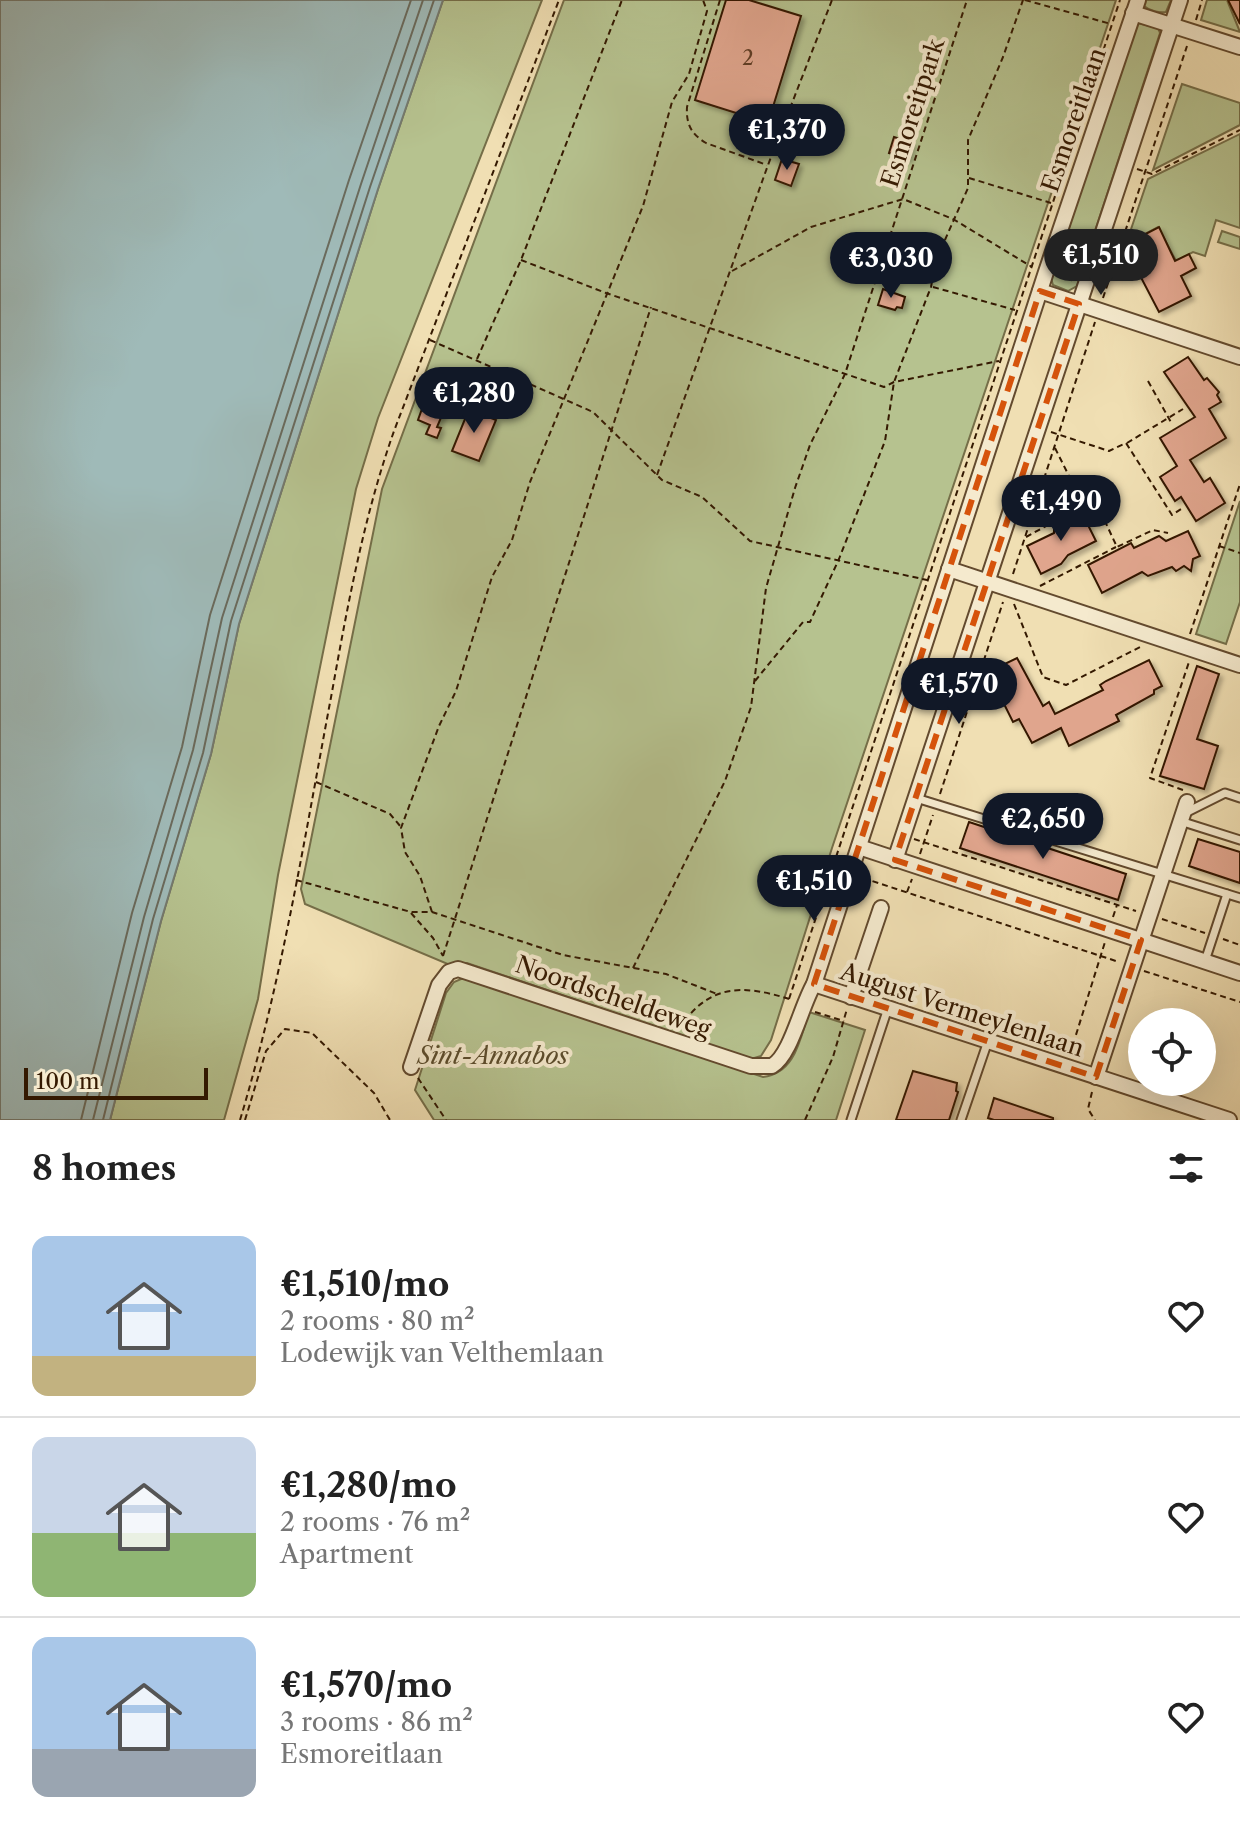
<!DOCTYPE html>
<html lang="en">
<head>
<meta charset="utf-8">
<style>
	:root { --surface:#fff; --page:#f6f6f6; --text:#222; --muted:#767676; --line:#e0e0e0; --accent:#111827 }
	body { margin:0; font-family:"Libre Caslon Text",serif; background:var(--page); color:var(--text); height:100vh; display:flex; flex-direction:column; font-size:30px; white-space:nowrap }
	* { box-sizing:border-box; margin:0 }
	p { font-size:26px; color:var(--muted) }
	.icon { flex:none; width:44px; height:44px; fill:none; stroke:currentColor; stroke-width:2; stroke-linecap:round; stroke-linejoin:round }
	.map { position:relative; height:1120px; overflow:hidden }
	.drawer { display:flex; flex-direction:column; background:var(--surface); flex:1 }
	.drawer>* { flex:none }
	.tools { position:absolute; left:1128px; top:1008px; display:grid; gap:16px }
	.tools a { display:grid; place-items:center; width:88px; height:88px; border-radius:50%; background:var(--surface); box-shadow:0 8px 32px #0002; font-size:40px }
	.scale { position:absolute; left:24px; bottom:20px; width:184px; box-sizing:border-box; padding-left:8px; border:4px solid #341901; border-top:0; font-size:22px; line-height:28px; white-space:nowrap; color:#341901; -webkit-text-stroke:6px #f5eace; paint-order:stroke }
	.price { position:absolute; translate:-50% -68px; padding:0 18px; border-radius:28px; background:var(--accent); color:#fff; font-size:26px; line-height:52px; filter:drop-shadow(0 2px 4px #0008) }
	.price::after { content:''; position:absolute; left:50%; top:48px; width:24px; height:18px; margin-left:-12px; background:inherit; clip-path:polygon(0 0,100% 0,50% 100%) }
	.price.on { background:#222; color:#fff }
	ul { padding:0; list-style:none }
	li { display:flex; align-items:center; gap:24px; height:200px; padding:0 32px }
	li+li { border-top:2px solid var(--line) }
	li span { display:grid; place-items:center; flex:none; width:224px; height:160px; border-radius:16px; color:#555 }
	li>.icon { margin-inline-start:auto }
	span .icon { width:96px; height:96px; fill:#fffc; stroke-width:1 }
	li b { font-size:34px }
	h2 { display:flex; justify-content:space-between; align-items:center; height:96px; padding:0 32px; font-size:34px }
	.map>svg:first-child { display:block }
	.green { fill:#b6c28f; stroke:#756e48; stroke-width:2 }
	.water { fill:#9fbab8; stroke:#747a6f; stroke-width:2 }
	.lines { fill:none; stroke-linecap:round; stroke-linejoin:round }
	.shore { stroke:#6a6a5c; stroke-width:2 }
	.building { fill:#e0a58d; stroke:#341901; stroke-width:2; filter:url(#shadow) }
	.service-casing { stroke:#634a2e; stroke-width:11 }
	.minor-casing { stroke:#634a2e; stroke-width:18 }
	.path { stroke:#341901; stroke-width:2; stroke-dasharray:6 4; stroke-linecap:butt }
	.service { stroke:#f5eace; stroke-width:7 }
	.minor { stroke:#f5eace; stroke-width:14 }
	.marked { fill:none; stroke:#d6530b; stroke-width:6; stroke-dasharray:16 10; stroke-linejoin:round }
	.labels { text-anchor:middle; stroke-width:8; stroke-linejoin:round; paint-order:stroke }
	.number-label { font-size:20px; fill:#5f3c24 }
	.street-label { font-size:24px; fill:#341901; stroke:#f5eace }
	.park-label { font-size:24px; font-style:italic; fill:#5b4c2c; stroke:#f5eace }
</style>
</head>
<body>
<div class="map">
<svg width="1240" height="1120" viewBox="0 0 1240 1120">
	<defs>
		<filter id="shadow"><feDropShadow dx="3.5" dy="3.5" stdDeviation="2" flood-color="#0004"/></filter>
	</defs>
	<rect width="100%" height="100%" fill="#f0dfb3"/>
	<filter id="stains"><feTurbulence type="fractalNoise" baseFrequency=".0025" numOctaves="4"/><feColorMatrix values="0 0 0 0 .2 0 0 0 0 .09 0 0 0 0 .02 0 0 0 .5 -.17"/></filter>
	<radialGradient id="worn" r=".72"><stop offset=".6" stop-color="#630" stop-opacity="0"/><stop offset="1" stop-color="#630" stop-opacity=".3"/></radialGradient>
	<g class="green">
		<path d="M443,0h99l-164,418 -22,71 -78,386 -20,124 -34,121h-114l51,-199 50,-167 28,-130 139,-435z"/>
		<path d="M564,0h552l-284,848 -61,192 -10,16 -10,3 -284,-96 -17,2 -145,-61 -4,-15 81,-400z"/>
		<path d="M1144,0h27l-5,12c-7,1 -16,-1 -22,-6z"/>
		<path d="M1207,0h20l13,32 -39,-12z"/>
		<path d="M1138,23l20,5 2,5 -83,253 -9,5 -15,-6 -2,-7 84,-251z"/>
		<path d="M1182,84l58,19v22l-87,45z"/>
		<path d="M1240,134v94l-24,-8 -11,36 -12,-4 -17,9 -18,-34 -28,15 -3,-1 21,-62z"/>
		<path d="M1222,231l18,6v12l-22,-7z"/>
		<path d="M1240,501v101l-14,42 -30,-10z"/>
		<path d="M461,979h6l296,98c33,-4 37,-39 46,-65l56,18 -29,90h-402l-19,-30 31,-97 8,-11z"/>
	</g>
	<path class="water" d="M0,0h443l-65,189 -139,435 -28,130 -50,167 -51,199h-110z"/>
	<g class="lines">
		<g class="shore">
			<path d="M81,1120l51,-207 50,-166 28,-132 139,-435 62,-180"/>
			<path d="M93,1120l51,-203 49,-167 29,-132 139,-434 62,-184"/>
			<path d="M103,1120l50,-201 50,-166 28,-132 139,-434 64,-187"/>
		</g>
	</g>
	<g class="building">
		<path d="M726,0h23l52,16 -33,107 -73,-23z"/>
		<path d="M1228,0h12v24z"/>
		<path d="M894,137l18,6 -4,16 -19,-6z"/>
		<path d="M782,159l17,5 -8,22 -16,-6z"/>
		<path d="M1159,227l16,34 14,-7 7,14 -15,8 10,20 -32,16 -24,-46 6,-3 -11,-21z"/>
		<path d="M883,289l22,8 -3,11 -5,-1 -2,3 -17,-5z"/>
		<path d="M1188,357l16,23 3,-2 12,14 -2,3 4,7 -12,7 17,29 -36,22 14,22 6,-4 15,25 -29,18 -15,-24 -6,4 -15,-24 17,-11 -17,-28 35,-21 -31,-45z"/>
		<path d="M431,394l17,7 -11,26 4,1 -4,10 -11,-4 4,-9 -12,-5 5,-14 3,1z"/>
		<path d="M469,409l27,11 -17,41 -27,-10z"/>
		<path d="M1082,513l14,28 -28,14 -7,9 -20,10 -14,-28 27,-13v-6z"/>
		<path d="M1188,531l12,25 -7,3 -2,12 -7,-5 -8,5 -4,-4 -24,9 -6,-4 -40,21 -14,-28 43,-22 3,5 25,-12 7,5z"/>
		<path d="M1017,658l26,48 6,-4 6,12 48,-24 -3,-5 6,-4 43,-21 13,26 -8,4v4l-38,21 3,6 -50,25 -8,-18 -29,15 -13,-24 -6,3 -25,-50z"/>
		<path d="M1197,666l22,8 -22,65 21,7 -14,43 -44,-13z"/>
		<path d="M969,822l157,52 -8,26 -158,-52z"/>
		<path d="M1198,839l42,13v31l-51,-17z"/>
		<path d="M913,1071l44,12 -1,8 2,1 -9,28h-53z"/>
		<path d="M994,1098l59,20v2h-59l-6,-2z"/>
	</g>
	<g class="lines">
		<g class="service-casing">
			<g id="service">
				<path d="M916,798l324,100"/>
				<path d="M1185,813l40,-20 15,5"/>
				<path d="M1180,821l60,19"/>
				<path d="M1205,961l22,-67"/>
				<path d="M851,1120l37,-112"/>
				<path d="M961,1120l27,-79"/>
			</g>
		</g>
		<g class="minor-casing">
			<g id="minor">
				<path d="M1133,13l107,34"/>
				<path d="M1040,291l200,66"/>
				<path d="M949,569l291,96"/>
				<path d="M859,847l381,126"/>
				<path d="M895,860l285,-860"/>
				<path d="M814,984l415,136"/>
				<path d="M851,997l30,-89"/>
				<path d="M411,1067l28,-82 10,-13 9,-3 293,97h21c19,-11 29,-60 42,-82l232,-712 92,-272"/>
				<path d="M1096,1077l91,-275"/>
			</g>
		</g>
		<g class="path">
			<path d="M720,0l-33,107c-1,17 4,27 19,36l61,22"/>
			<path d="M1025,0l86,24"/>
			<path d="M1196,20l6,-20"/>
			<path d="M1137,169l15,5 88,-44"/>
			<path d="M969,178l82,25"/>
			<path d="M521,260l85,33 278,94 10,-5 105,-21"/>
			<path d="M732,271l79,-44 92,-28 50,20 79,48"/>
			<path d="M1057,275l17,6"/>
			<path d="M933,287l82,23"/>
			<path d="M1103,298l84,-252"/>
			<path d="M430,340l163,72 69,68 40,17 48,44 177,39"/>
			<path d="M477,359l44,-99 101,-260"/>
			<path d="M1148,381l24,43"/>
			<path d="M1051,432l58,19 17,-8 46,72 12,-8"/>
			<path d="M1127,443l56,-34"/>
			<path d="M1055,448l29,58 11,-6 22,47 36,-17 15,3"/>
			<path d="M657,475l111,-310 64,-165"/>
			<path d="M1026,537l57,-31"/>
			<path d="M1219,546l21,7"/>
			<path d="M1013,574l82,-252"/>
			<path d="M1040,586l76,-39"/>
			<path d="M1014,604l29,73 23,8 74,-38"/>
			<path d="M1190,634l50,-150"/>
			<path d="M755,681l48,-59h7l29,-63 46,-118 9,-59 37,-95 5,-27 32,-72v-48l35,-83 20,-57"/>
			<path d="M316,782l74,32 11,13"/>
			<path d="M1183,790l-33,-12 39,-116"/>
			<path d="M940,794l63,-192"/>
			<path d="M914,839l222,72"/>
			<path d="M920,854l13,-39"/>
			<path d="M863,878l256,84"/>
			<path d="M296,880l115,32h21l131,43 103,19 51,20"/>
			<path d="M907,892l5,-13"/>
			<path d="M432,912l-12,-36 -15,-24 -4,-24 38,-102 17,-35 36,-114 20,-37 18,-58 113,-276 29,-104 17,-28 18,-63 -4,-11"/>
			<path d="M411,913l22,25 10,18"/>
			<path d="M1113,917l4,-12"/>
			<path d="M1162,919l43,14"/>
			<path d="M1223,939l17,6"/>
			<path d="M443,956l208,-649"/>
			<path d="M633,968l92,-187 26,-74 15,-119 29,-100 15,-43 35,-71 122,-374"/>
			<path d="M1144,971l96,31"/>
			<path d="M789,999l331,-999"/>
			<path d="M815,1012l29,9"/>
			<path d="M679,1029c29,-45 63,-45 110,-30"/>
			<path d="M1070,1054l35,-112"/>
			<path d="M418,1078l28,42"/>
			<path d="M1092,1092l-4,17 7,11"/>
			<path d="M240,1120c42,-139 65,-285 92,-428 16,-89 32,-176 62,-261l165,-431"/>
			<path d="M245,1120l21,-69 19,-22 27,4 62,60 16,27"/>
			<path d="M805,1120l28,-63 14,-48"/>
		</g>
		<use href="#service" class="service"/>
		<use href="#minor" class="minor"/>
	</g>
	<path class="marked" d="M1040,291l39,13 -184,556 246,80 -45,137 -282,-93z"/>
	<g class="labels">
		<g class="number-label">
			<text x="748" y="65">2</text>
		</g>
		<g class="street-label">
			<text transform="translate(913 113) rotate(-72)" y="8">Esmoreitpark</text>
			<text transform="translate(1074 120) rotate(-71)" y="8">Esmoreitlaan</text>
			<text transform="translate(613 997) rotate(19)" y="8">Noordscheldeweg</text>
			<text transform="translate(962 1010) rotate(18)" y="8">August Vermeylenlaan</text>
		</g>
		<g class="park-label">
			<text x="493" y="1064">Sint-Annabos</text>
		</g>
	</g>
	<rect width="100%" height="100%" filter="url(#stains)"/>
	<rect width="100%" height="100%" fill="url(#worn)"/>
</svg>
<div class="tools">
<a><svg class="icon" aria-label="locate" viewBox="0 0 24 24"><circle cx="12" cy="12" r="6"/><path d="M12 2v4M12 18v4M2 12h4M18 12h4"/></svg></a>
</div>
<div class="scale">100 m</div>
<b class="price" style="left:787px;top:172px">€1,370</b>
<b class="price on" style="left:1101px;top:297px">€1,510</b>
<b class="price" style="left:891px;top:300px">€3,030</b>
<b class="price" style="left:474px;top:435px">€1,280</b>
<b class="price" style="left:1061px;top:543px">€1,490</b>
<b class="price" style="left:959px;top:726px">€1,570</b>
<b class="price" style="left:1043px;top:861px">€2,650</b>
<b class="price" style="left:814px;top:923px">€1,510</b>
</div>
<section class="drawer">
<h2>8 homes<svg class="icon" aria-label="filters" viewBox="0 0 24 24"><path d="M4 7h16M4 17h16"/><circle cx="9" cy="7" r="2"/><circle cx="15" cy="17" r="2"/></svg></h2>
<ul>
<li><span style="background:linear-gradient(#a9c7e8 75%,#c2b280 0)"><svg class="icon" aria-label="home" viewBox="0 0 24 24"><path d="M3 11l9-7 9 7M6 9v11h12V9"/></svg></span><div><b>€1,510/mo</b><p>2 rooms · 80 m²</p><p>Lodewijk van Velthemlaan</p></div><svg class="icon" aria-label="heart" viewBox="0 0 24 24"><path d="M12 20l-8-8c-3-5 5-10 8-4 3-6 11-1 8 4z"/></svg></li>
<li><span style="background:linear-gradient(#c9d6e8 60%,#8fb573 0)"><svg class="icon" aria-label="home" viewBox="0 0 24 24"><path d="M3 11l9-7 9 7M6 9v11h12V9"/></svg></span><div><b>€1,280/mo</b><p>2 rooms · 76 m²</p><p>Apartment</p></div><svg class="icon" aria-label="heart" viewBox="0 0 24 24"><path d="M12 20l-8-8c-3-5 5-10 8-4 3-6 11-1 8 4z"/></svg></li>
<li><span style="background:linear-gradient(#a9c7e8 70%,#9aa5b1 0)"><svg class="icon" aria-label="home" viewBox="0 0 24 24"><path d="M3 11l9-7 9 7M6 9v11h12V9"/></svg></span><div><b>€1,570/mo</b><p>3 rooms · 86 m²</p><p>Esmoreitlaan</p></div><svg class="icon" aria-label="heart" viewBox="0 0 24 24"><path d="M12 20l-8-8c-3-5 5-10 8-4 3-6 11-1 8 4z"/></svg></li>
</ul>
</section>
</body>
</html>
